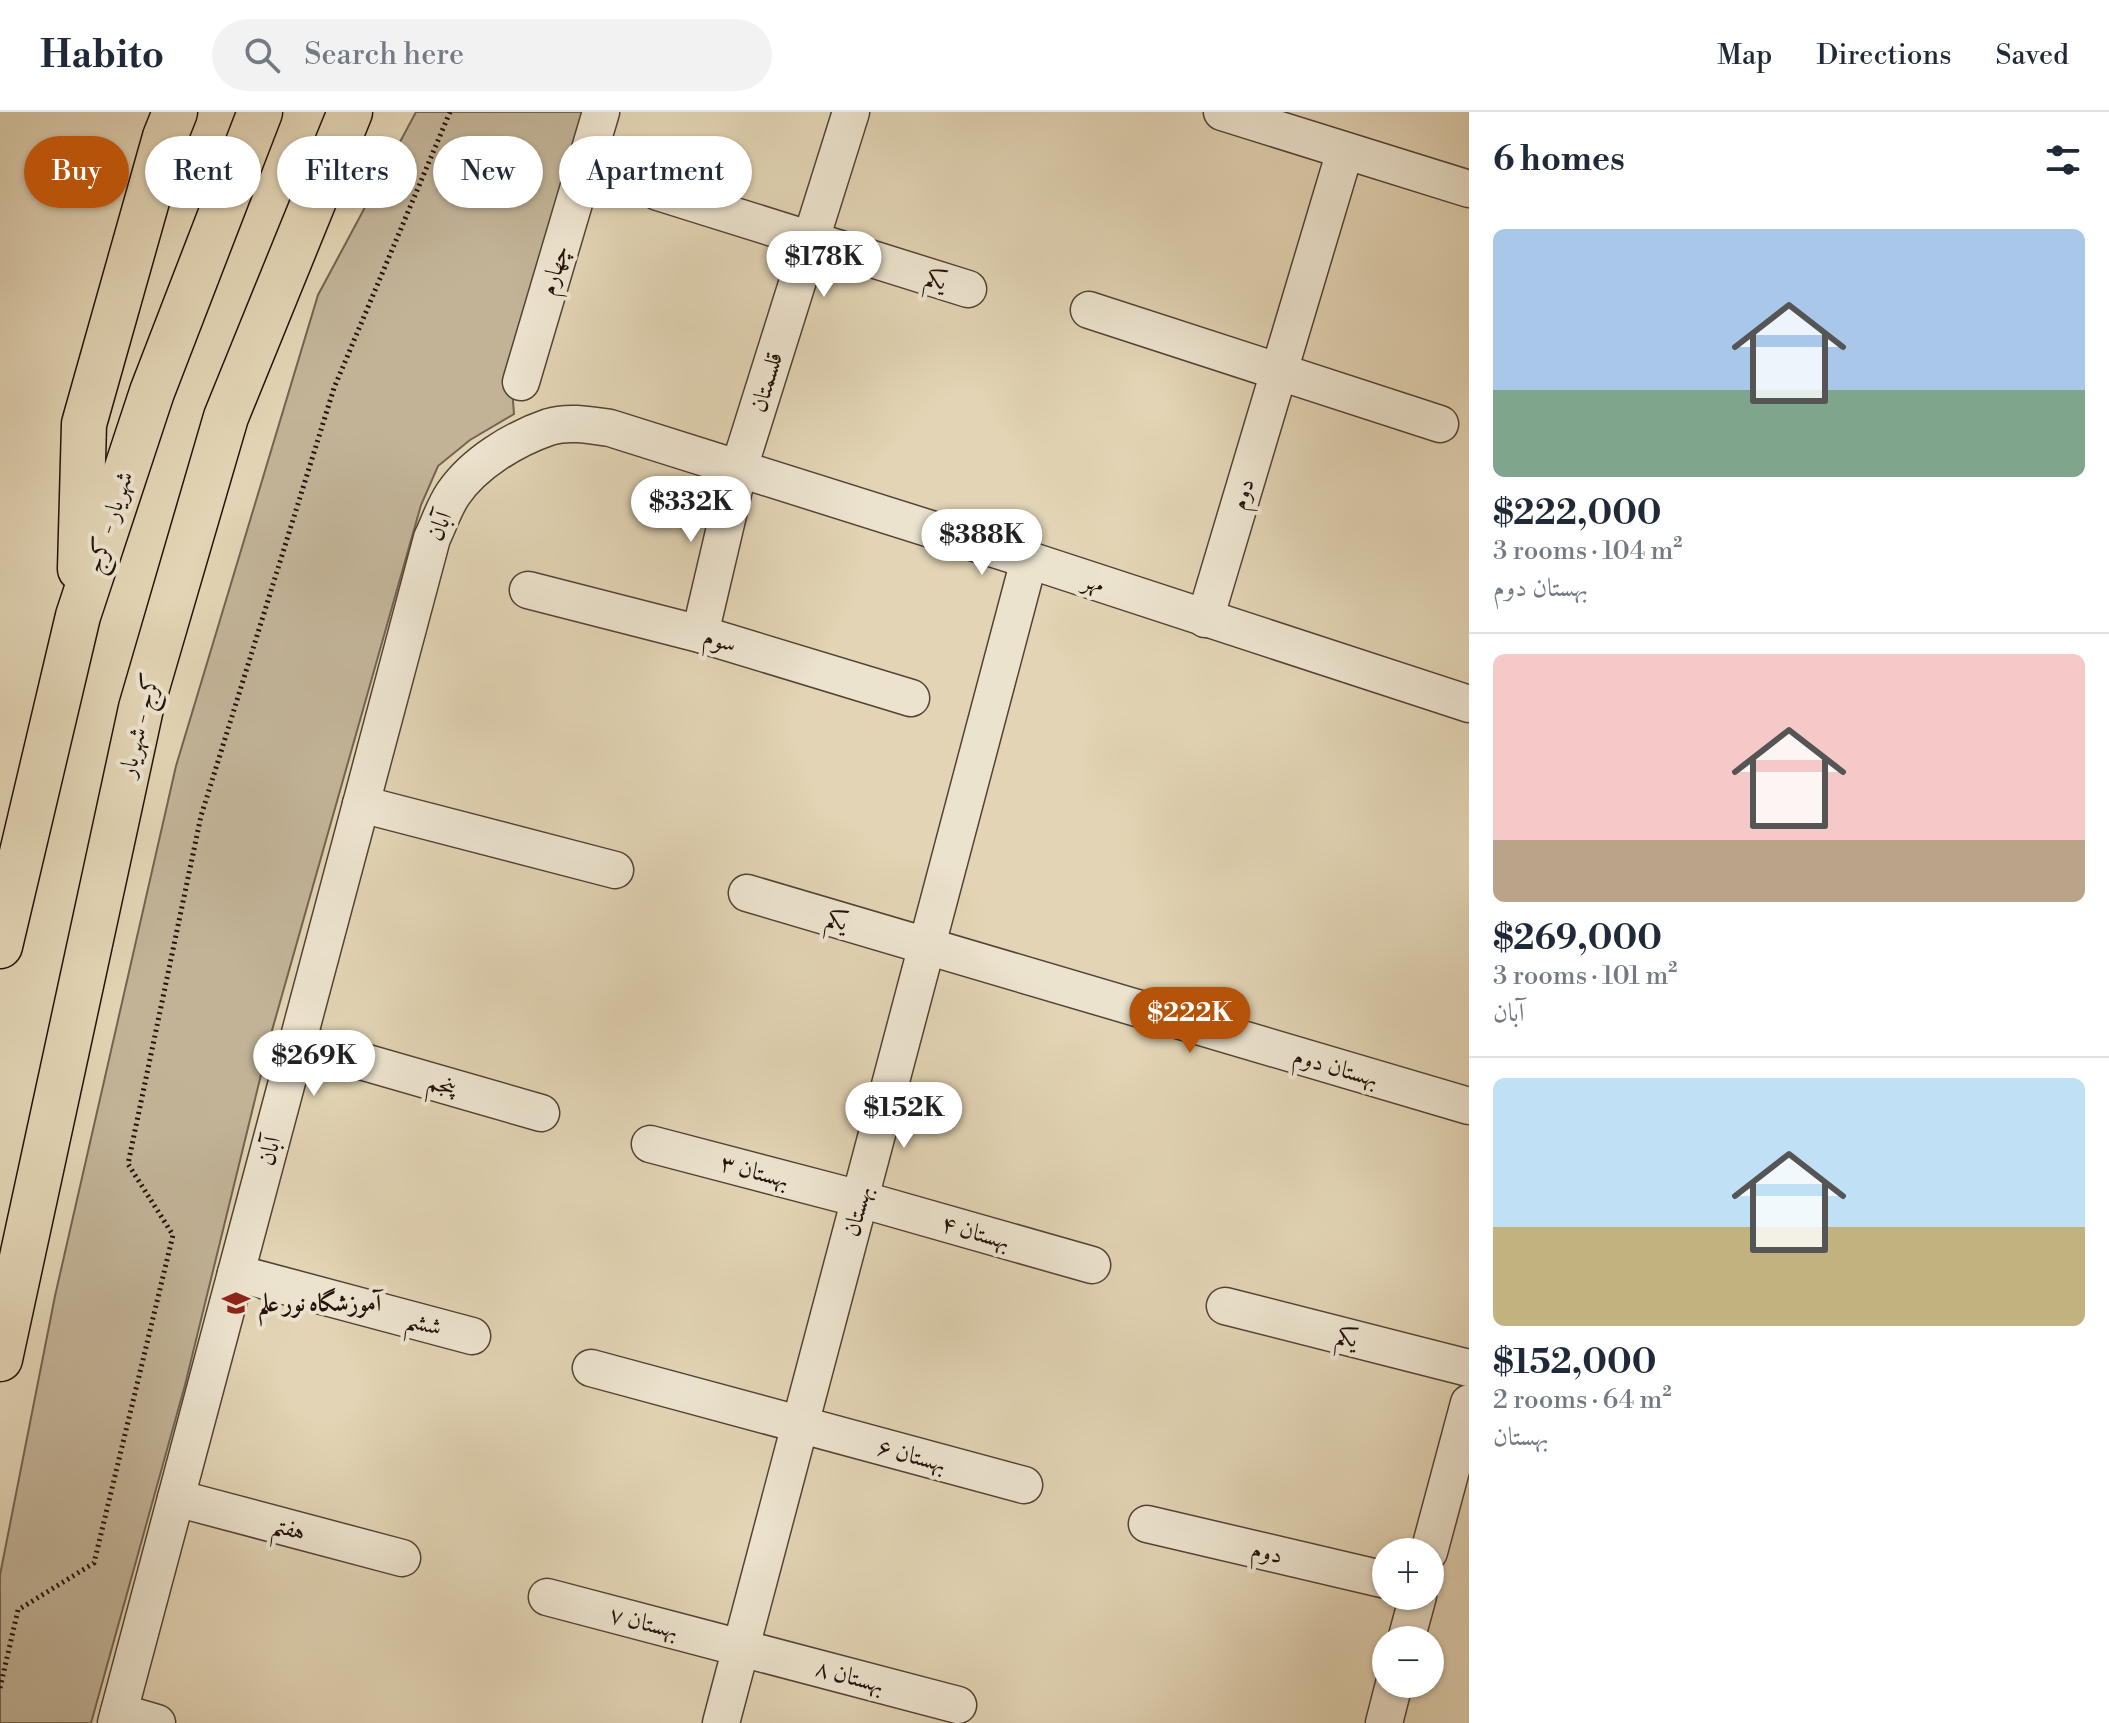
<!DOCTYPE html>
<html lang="en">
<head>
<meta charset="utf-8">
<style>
	:root { --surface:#fff; --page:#f2f2f3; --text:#1f2937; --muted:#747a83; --line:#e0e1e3; --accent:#b45309 }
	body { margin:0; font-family:"Libre Bodoni",Amiri,serif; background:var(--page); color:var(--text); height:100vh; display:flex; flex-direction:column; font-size:30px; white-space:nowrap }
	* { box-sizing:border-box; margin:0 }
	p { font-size:26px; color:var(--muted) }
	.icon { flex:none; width:44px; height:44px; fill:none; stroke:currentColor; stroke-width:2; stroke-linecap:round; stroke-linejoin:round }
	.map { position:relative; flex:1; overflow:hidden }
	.panel { display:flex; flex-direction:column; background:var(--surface); width:640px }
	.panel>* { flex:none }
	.hud { position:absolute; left:24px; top:24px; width:760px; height:72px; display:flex; gap:16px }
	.controls { position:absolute; left:1372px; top:1426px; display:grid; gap:16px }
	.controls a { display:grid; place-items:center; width:72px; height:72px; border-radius:50%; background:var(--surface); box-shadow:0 2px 6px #0004; font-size:40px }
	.price { position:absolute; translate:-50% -68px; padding:0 18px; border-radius:28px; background:#fff; color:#222; font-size:26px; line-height:52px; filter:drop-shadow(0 2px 4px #0008) }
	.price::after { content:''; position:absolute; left:50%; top:48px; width:24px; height:18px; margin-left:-12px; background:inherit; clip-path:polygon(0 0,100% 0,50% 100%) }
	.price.current { background:var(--accent); color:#fff }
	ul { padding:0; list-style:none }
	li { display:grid; align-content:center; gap:16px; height:424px; padding:0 24px }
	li+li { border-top:2px solid var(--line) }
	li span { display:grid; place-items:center; height:248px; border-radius:12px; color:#555 }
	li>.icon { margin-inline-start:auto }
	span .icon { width:144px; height:144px; fill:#fffc; stroke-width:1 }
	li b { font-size:34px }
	h2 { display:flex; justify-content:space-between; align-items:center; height:96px; padding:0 24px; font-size:34px }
	.chip { padding:0 28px; border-radius:36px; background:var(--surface); box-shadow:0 2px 6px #0004; font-size:28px; line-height:72px }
	.chip.current { background:var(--accent); color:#fff }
	header { display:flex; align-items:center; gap:48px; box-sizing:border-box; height:112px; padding:0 40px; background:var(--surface); border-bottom:2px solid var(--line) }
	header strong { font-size:38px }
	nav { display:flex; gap:44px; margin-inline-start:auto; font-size:28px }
	.search { width:560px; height:72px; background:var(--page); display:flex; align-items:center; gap:20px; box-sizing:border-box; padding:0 28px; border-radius:44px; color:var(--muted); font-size:30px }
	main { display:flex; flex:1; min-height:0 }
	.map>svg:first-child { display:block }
	.green { fill:#c2b397; stroke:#736351; stroke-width:2 }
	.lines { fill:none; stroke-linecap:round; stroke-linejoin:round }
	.minor-casing { stroke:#544335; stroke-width:39 }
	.major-casing { stroke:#24130b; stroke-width:47 }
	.path { stroke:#24130b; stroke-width:5; stroke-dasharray:2 4; stroke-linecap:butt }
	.minor { stroke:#ece3ce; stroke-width:36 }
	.major { stroke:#e2d4b4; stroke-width:44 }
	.labels { text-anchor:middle; stroke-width:8; stroke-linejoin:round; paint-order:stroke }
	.street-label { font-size:24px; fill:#24130b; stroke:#ece3ce }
	.poi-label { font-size:24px; font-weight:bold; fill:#24130b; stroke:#ece3ce; text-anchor:start }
</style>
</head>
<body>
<header>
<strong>Habito</strong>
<div class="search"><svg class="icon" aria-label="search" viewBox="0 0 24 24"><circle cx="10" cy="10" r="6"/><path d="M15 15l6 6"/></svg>Search here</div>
<nav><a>Map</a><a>Directions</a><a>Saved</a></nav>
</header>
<main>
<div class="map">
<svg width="1469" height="1611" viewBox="0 0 1469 1611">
	<rect width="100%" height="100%" fill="#e2d4b4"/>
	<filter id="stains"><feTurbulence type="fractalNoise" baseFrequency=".0025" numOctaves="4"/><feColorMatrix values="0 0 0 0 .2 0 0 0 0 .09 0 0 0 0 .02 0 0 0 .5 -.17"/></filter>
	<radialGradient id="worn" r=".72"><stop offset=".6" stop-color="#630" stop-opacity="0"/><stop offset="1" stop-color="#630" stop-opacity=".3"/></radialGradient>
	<path class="green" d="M416,0h175l-79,275 2,27 -44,26 -32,26 -17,39 -150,529 -86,351 -94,338h-91v-148l55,-279 121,-530 142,-471z"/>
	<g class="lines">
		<g class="minor-casing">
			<g id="minor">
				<path d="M1222,0l247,77"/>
				<path d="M658,80l310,97"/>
				<path d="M1089,198l351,114"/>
				<path d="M521,270l80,-270"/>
				<path d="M528,478l172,44 211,64"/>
				<path d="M1205,507l140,-468"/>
				<path d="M700,522l39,-166 112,-356"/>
				<path d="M361,692l254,66"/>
				<path d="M747,781l722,213"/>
				<path d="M298,931l243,70"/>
				<path d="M650,1032l210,55 232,66"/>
				<path d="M236,1161l236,63"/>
				<path d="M1225,1194l244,62"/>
				<path d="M591,1256l433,117"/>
				<path d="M176,1386l226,60"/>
				<path d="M1147,1412l239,56"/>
				<path d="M1429,1440l40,-149"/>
				<path d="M547,1485l411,108"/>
				<path d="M1406,1528l12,-44"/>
				<path d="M119,1600l38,11"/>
				<path d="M116,1611l316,-1185c7,-14 12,-31 21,-44 21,-31 61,-55 96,-67 19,-6 41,-2 61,1l419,132 440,144"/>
				<path d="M721,1611l308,-1163"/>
				<path d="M1384,1611l10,-39"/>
			</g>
		</g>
		<g class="major-casing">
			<g id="major">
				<path d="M80,457l4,-145 81,-287 10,-25"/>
				<path d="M0,834l78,-330 74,-224 108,-280"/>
				<path d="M0,1247l141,-651 85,-291 124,-305"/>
			</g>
		</g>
		<path class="path" d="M0,1576l18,-78 76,-47 79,-328 -45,-71 73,-348 133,-428 116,-276"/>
		<use href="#minor" class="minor"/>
		<use href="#major" class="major"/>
	</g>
	<defs>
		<g id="university-bare" transform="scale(2.16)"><path d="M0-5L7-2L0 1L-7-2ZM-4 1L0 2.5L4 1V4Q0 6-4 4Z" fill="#8f2418" stroke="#ece3ce" stroke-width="2.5" paint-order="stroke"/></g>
	</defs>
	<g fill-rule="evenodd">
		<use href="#university-bare" x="236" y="1191"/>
	</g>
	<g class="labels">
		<g class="street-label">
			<text transform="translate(554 158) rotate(-73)" y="8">چهارم</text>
			<text transform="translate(936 167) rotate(17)" y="8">یکم</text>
			<text transform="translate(766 270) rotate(-73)" y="8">قلسمتان</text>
			<text transform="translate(1242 382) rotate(-73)" y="8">دوم</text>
			<text transform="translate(109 410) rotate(-72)" y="8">شهریار - کرج</text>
			<text transform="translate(439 414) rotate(-67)" y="8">آبان</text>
			<text transform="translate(1094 470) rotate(18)" y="8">مهر</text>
			<text transform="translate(720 528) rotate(16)" y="8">سوم</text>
			<text transform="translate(139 613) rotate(-76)" y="8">کرج - شهریار</text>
			<text transform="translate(837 808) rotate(16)" y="8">یکم</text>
			<text transform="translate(1336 955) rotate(16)" y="8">بهستان دوم</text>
			<text transform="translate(442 972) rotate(16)" y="8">پنجم</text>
			<text transform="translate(269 1039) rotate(-75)" y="8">آبان</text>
			<text transform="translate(755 1059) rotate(15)" y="8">بهستان ۳</text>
			<text transform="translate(857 1099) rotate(-75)" y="8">بهستان</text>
			<text transform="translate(976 1120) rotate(16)" y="8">بهستان ۴</text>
			<text transform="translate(424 1211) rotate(15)" y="8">ششم</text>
			<text transform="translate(1347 1225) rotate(14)" y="8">یکم</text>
			<text transform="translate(912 1343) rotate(15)" y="8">بهستان ۶</text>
			<text transform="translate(289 1416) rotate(15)" y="8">هفتم</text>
			<text transform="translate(1267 1440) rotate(13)" y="8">دوم</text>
			<text transform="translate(644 1510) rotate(14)" y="8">بهستان ۷</text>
			<text transform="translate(850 1564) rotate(15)" y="8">بهستان ۸</text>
		</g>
		<g class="poi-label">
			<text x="258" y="1199">آموزشگاه نور علم</text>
		</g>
	</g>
	<rect width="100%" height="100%" filter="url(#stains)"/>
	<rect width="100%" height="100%" fill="url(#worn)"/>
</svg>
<div class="controls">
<a>+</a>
<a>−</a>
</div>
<b class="price" style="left:824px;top:187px">$178K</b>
<b class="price" style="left:691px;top:432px">$332K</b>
<b class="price" style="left:982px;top:465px">$388K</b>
<b class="price current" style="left:1190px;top:943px">$222K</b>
<b class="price" style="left:314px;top:986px">$269K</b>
<b class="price" style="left:904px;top:1038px">$152K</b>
<div class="hud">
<a class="chip current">Buy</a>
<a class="chip">Rent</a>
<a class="chip">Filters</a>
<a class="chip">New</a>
<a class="chip">Apartment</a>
</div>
</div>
<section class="panel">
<h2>6 homes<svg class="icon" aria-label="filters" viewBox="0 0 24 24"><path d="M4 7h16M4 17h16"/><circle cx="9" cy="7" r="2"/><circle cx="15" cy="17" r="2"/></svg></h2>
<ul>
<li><span style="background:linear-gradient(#a9c7e8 65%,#7fa58c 0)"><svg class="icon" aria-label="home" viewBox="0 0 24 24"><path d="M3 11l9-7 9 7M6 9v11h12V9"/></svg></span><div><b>$222,000</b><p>3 rooms · 104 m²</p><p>بهستان دوم</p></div></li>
<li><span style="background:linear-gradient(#f6c9c9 75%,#b9a48a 0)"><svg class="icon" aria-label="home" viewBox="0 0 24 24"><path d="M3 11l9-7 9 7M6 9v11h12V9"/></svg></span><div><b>$269,000</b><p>3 rooms · 101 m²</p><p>آبان</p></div></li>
<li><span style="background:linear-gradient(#bfe0f5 60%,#c2b280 0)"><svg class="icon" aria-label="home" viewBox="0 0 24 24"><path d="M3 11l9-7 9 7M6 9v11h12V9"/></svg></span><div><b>$152,000</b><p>2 rooms · 64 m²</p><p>بهستان</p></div></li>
</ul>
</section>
</main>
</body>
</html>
